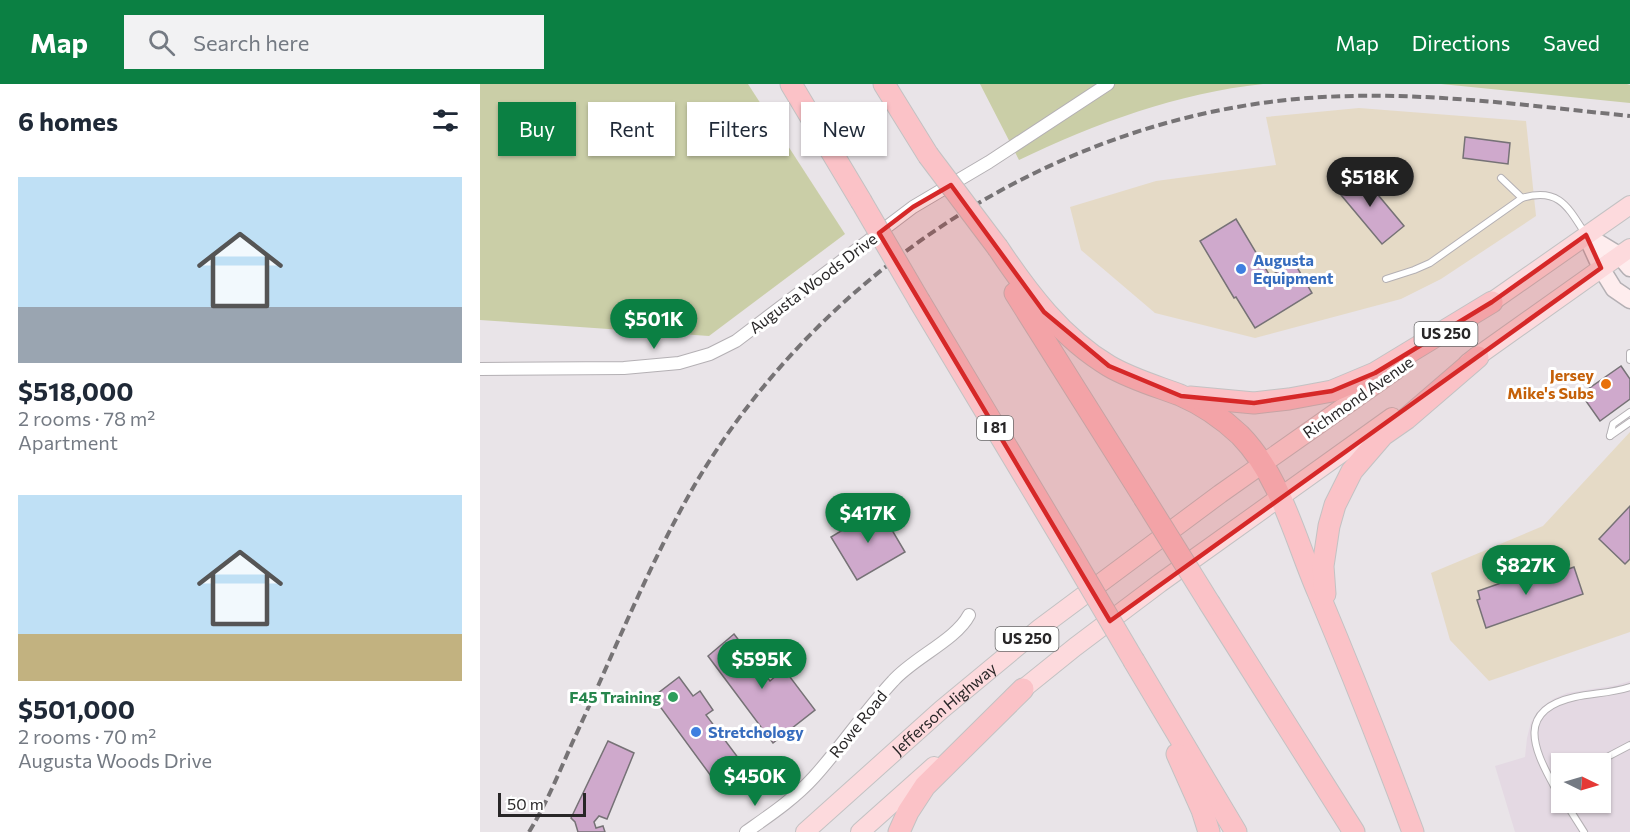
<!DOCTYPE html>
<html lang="en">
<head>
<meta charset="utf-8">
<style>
	:root { --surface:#fff; --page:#f2f2f3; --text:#1f2937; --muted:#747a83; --accent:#0b8043 }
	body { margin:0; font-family:Commissioner,sans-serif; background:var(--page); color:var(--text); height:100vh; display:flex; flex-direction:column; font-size:22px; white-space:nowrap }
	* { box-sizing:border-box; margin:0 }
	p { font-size:20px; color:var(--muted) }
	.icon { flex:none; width:33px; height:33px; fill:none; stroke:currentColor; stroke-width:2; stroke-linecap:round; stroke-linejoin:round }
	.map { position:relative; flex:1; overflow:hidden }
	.details { display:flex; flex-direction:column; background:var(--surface); width:480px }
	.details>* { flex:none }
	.top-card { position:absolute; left:18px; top:18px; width:570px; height:54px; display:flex; gap:12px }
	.needle { width:39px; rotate:95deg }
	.fabs { position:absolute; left:1071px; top:669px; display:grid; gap:12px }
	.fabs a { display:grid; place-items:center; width:60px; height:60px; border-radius:0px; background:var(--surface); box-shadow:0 2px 4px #0004; font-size:30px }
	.scale { position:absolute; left:18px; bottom:15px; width:88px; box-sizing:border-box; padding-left:6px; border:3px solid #282627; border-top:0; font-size:16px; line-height:21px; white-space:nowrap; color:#282627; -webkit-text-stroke:4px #fff; paint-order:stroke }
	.price { position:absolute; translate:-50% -51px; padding:0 14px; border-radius:21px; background:var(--accent); color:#fff; font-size:20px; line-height:39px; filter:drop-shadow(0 2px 3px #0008) }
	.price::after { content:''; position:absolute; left:50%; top:36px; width:18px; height:14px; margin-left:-9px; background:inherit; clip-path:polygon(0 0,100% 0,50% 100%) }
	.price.on { background:#222; color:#fff }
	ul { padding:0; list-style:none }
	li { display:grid; align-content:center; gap:12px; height:318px; padding:0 18px }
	li span { display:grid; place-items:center; height:186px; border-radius:0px; color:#555 }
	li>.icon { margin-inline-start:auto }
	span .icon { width:108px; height:108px; fill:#fffc; stroke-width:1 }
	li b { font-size:26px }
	h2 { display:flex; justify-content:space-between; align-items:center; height:72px; padding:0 18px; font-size:26px }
	.tag { padding:0 21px; border-radius:0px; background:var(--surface); box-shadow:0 2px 4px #0004; font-size:21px; line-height:54px }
	.tag.on { background:var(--accent); color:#fff }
	header { display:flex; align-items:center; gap:36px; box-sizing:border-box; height:84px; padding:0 30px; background:var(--accent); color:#fff }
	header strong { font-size:28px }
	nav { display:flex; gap:33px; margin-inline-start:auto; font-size:21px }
	.search { width:420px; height:54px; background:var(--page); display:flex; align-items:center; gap:15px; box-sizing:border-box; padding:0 21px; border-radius:0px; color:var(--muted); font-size:22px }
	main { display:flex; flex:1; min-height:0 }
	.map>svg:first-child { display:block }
	.commercial { fill:#e5dac6 }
	.built { fill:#e4d9e3; fill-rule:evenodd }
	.green { fill:#cacea7 }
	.building { fill:#cfa9cc; stroke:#767276; stroke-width:1.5 }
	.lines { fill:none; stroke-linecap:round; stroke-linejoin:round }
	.lane-casing { stroke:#b4b0b4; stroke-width:8 }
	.street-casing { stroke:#b4b0b4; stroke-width:14 }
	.secondary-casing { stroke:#b4b0b4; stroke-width:19 }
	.primary-casing { stroke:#c3c2c3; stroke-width:20 }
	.highway-casing { stroke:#c3c2c3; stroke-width:23 }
	.lane { stroke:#fff; stroke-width:6 }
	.street { stroke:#fff; stroke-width:12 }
	.secondary { stroke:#feedee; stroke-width:16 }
	.primary { stroke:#fddadd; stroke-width:18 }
	.highway { stroke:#fbc2c7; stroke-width:21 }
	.rail { stroke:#767375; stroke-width:4; stroke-dasharray:9 4.5; stroke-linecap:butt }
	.highway-bridge-casing { stroke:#c3c2c3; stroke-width:23; stroke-linecap:butt }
	.highway-bridge { stroke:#fbc2c7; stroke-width:21 }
	.marked { fill:#d62828; fill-opacity:0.2; stroke:#d62828; stroke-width:4.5; stroke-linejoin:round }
	.shop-dot { fill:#3f7fe0; stroke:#fff; stroke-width:2 }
	.food-dot { fill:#e8710a; stroke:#fff; stroke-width:2 }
	.leisure-dot { fill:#2e9e5b; stroke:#fff; stroke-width:2 }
	.labels { text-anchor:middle; stroke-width:6; stroke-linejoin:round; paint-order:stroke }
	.shield { fill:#fff; stroke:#686768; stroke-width:1.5 }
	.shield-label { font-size:15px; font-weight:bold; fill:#282627 }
	.shop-label { font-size:16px; font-weight:bold; fill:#366cbe; stroke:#fff; text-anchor:start }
	.street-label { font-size:16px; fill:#282627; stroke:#fff }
	.food-label { font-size:16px; font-weight:bold; fill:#c56008; stroke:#fff; text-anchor:end }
	.leisure-label { font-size:16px; font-weight:bold; fill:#27864d; stroke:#fff; text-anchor:end }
</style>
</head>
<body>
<header>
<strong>Map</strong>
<div class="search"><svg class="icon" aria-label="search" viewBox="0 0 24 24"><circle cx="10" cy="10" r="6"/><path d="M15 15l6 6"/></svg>Search here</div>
<nav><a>Map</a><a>Directions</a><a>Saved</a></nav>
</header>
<main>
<section class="details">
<h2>6 homes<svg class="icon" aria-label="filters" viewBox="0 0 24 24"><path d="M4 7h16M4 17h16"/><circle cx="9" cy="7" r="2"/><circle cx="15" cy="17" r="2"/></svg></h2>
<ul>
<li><span style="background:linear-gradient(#bfe0f5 70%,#9aa5b1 0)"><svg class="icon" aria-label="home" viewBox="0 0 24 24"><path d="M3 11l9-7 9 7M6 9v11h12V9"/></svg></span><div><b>$518,000</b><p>2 rooms · 78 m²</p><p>Apartment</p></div></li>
<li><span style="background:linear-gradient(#bfe0f5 75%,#c2b280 0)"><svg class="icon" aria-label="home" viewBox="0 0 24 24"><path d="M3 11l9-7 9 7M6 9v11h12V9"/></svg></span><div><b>$501,000</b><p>2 rooms · 70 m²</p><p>Augusta Woods Drive</p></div></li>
</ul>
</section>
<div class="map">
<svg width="1150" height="748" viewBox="0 0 1150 748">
	<rect width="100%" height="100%" fill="#e9e4e8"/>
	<g class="commercial">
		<path d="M879,24l167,13 10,95 -95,63 -40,20 -146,39 -100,-25 -74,-63 -11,-43 86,-26 120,-16 -10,-48z"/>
		<path d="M1150,348v200l-141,49 -39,-41 -19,-67 112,-47z"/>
	</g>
	<path class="built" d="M1150,597v151h-115l-20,-66 30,-9 2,-19 4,-16 11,-15 11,-8 14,-6 50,-8zM1082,680h38v38h-38z"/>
	<g class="green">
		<path d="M0,0h268l97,150 -136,102 -229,-16z"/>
		<path d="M500,0h283c-85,9 -167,39 -244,76z"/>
		<path d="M961,0h186l3,1v18z"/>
	</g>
	<g class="building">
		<path d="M985,53l45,6 -2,21 -45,-6z"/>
		<path d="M878,87l46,55 -22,18 -46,-55z"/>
		<path d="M756,135l34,57 24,-14 18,31 -57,35 -19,-31 -2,1 -34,-57z"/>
		<path d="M1141,282l9,13v20l-30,22 -19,-27z"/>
		<path d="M1150,422v53l-5,5 -26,-25z"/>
		<path d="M399,424l26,44 -48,28 -26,-43z"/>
		<path d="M1094,483l9,27 -97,34 -9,-28 3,-1 -2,-8 43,-15 3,9z"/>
		<path d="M254,550l36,47 14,-12 31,41 -42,33 -65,-87z"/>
		<path d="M199,593l14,19 7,-5 13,19 -7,5 42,56 -26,20 -69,-94z"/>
		<path d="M128,657l26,12 -27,66 -8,-3 -5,6 2,6 7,-2 2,6h-27l-3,-10 -4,-4z"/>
	</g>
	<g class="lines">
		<g class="lane-casing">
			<g id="lane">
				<path d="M1021,94l21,20"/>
				<path d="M906,195l28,-9 16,-7 92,-65c37,-11 46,9 64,37"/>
				<path d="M1150,269v7"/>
				<path d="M1130,352l3,-12 17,-12"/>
				<path d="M1130,352l20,-14"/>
				<path d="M1114,680l36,-19"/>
				<path d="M1082,698l-8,4 8,12"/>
				<path d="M1074,702c-21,-38 -38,-76 21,-89 19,-4 37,-4 55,-10"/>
				<path d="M1085,718l19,30"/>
			</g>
		</g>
		<g class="street-casing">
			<g id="street">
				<path d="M0,285l144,-1 55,-5 31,-9 26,-13 177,-134 76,-45 119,-78"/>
				<path d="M266,748c24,-17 48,-33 68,-55 28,-31 51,-66 79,-96 20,-23 63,-41 76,-66"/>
			</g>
		</g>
		<g class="secondary-casing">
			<g id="secondary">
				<path d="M1106,151l15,33 13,21 16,11"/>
				<path d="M1106,151l33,20 11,13"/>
			</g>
		</g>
		<g class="primary-casing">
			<g id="primary">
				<path d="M1000,226l150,-105"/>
				<path d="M988,279l162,-115"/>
				<path d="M533,613l62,-50 85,-64 232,-166"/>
				<path id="s1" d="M325,748l136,-122 99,-82 180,-134 176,-124"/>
				<path d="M380,748l74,-66"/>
			</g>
		</g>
		<g class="highway-casing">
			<g id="highway">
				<path d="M311,0l70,117"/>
				<path d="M404,0l44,71"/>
				<path d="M518,164c30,45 64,90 111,118 22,13 47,20 71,29 21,9 43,24 60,40 41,42 55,104 78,157 33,79 65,159 95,240"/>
				<path d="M535,209l129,205"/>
				<path d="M440,218l151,252"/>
				<path d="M710,313l64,6 35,-4 43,-8 43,-18 117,-71"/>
				<path d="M845,510l-2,-28 6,-40 6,-21 17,-34 31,-36 23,-16 72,-62"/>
				<path d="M730,520l144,228"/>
				<path d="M654,577l102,171"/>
				<path d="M697,670l25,56 7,22"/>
				<path d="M419,748l9,-20 17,-26 98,-97"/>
			</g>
		</g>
		<use href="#lane" class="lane"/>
		<use href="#street" class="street"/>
		<use href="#secondary" class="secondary"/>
		<use href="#primary" class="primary"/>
		<use href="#highway" class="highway"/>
		<path class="rail" d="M49,748c18,-29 31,-62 45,-93 40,-86 75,-176 123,-258 128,-214 361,-364 611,-383 108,-8 215,7 322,18"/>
		<g class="highway-bridge-casing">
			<g id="highway-bridge">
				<path d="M448,71l70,93"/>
				<path d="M381,117l59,101"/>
				<path d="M664,414l66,106"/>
				<path d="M591,470l63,107"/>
			</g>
		</g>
		<use href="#highway-bridge" class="highway-bridge"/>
	</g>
	<path class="marked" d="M471,101l93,127 65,54 72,30 73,7 78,-12 43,-18 117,-71 94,-67 15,33 -491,353 -231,-388 34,-26z"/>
	<g class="shop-dot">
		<circle cx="761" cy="185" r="6"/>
		<circle cx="216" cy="648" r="6"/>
	</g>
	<circle class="food-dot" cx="1126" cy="300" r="6"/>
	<circle class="leisure-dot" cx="193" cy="613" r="6"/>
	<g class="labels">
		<g class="shield">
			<rect x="934.5" y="238" width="63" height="24" rx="4.5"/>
			<rect x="497" y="332" width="36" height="24" rx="4.5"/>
			<rect x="515.5" y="543" width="63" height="24" rx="4.5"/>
		</g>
		<g class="shield-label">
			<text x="966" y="255">US 250</text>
			<text x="515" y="349">I 81</text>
			<text x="547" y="560">US 250</text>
		</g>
		<g class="shop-label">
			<text x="773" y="182">Augusta<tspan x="773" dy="18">Equipment</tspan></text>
			<text x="228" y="654">Stretchology</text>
		</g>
		<g class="street-label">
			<text transform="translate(333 199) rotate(-37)" y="6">Augusta Woods Drive</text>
			<text transform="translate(878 313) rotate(-35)" y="6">Richmond Avenue</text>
			<text dy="6" stroke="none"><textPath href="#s1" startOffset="186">Jefferson Highway</textPath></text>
			<text transform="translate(378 640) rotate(-51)" y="6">Rowe Road</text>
		</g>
		<g class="food-label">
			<text x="1114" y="297">Jersey<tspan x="1114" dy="18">Mike's Subs</tspan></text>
		</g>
		<g class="leisure-label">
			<text x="181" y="619">F45 Training</text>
		</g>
	</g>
</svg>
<div class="fabs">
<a><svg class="needle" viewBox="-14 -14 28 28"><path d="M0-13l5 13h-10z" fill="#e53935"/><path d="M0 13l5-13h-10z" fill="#747a83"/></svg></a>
</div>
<div class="scale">50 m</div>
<b class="price on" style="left:890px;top:124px">$518K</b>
<b class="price" style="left:174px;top:266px">$501K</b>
<b class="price" style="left:388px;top:460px">$417K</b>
<b class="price" style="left:1046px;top:512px">$827K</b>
<b class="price" style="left:282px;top:606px">$595K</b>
<b class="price" style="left:275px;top:723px">$450K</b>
<div class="top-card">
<a class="tag on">Buy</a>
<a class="tag">Rent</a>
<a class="tag">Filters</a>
<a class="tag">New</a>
</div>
</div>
</main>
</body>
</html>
